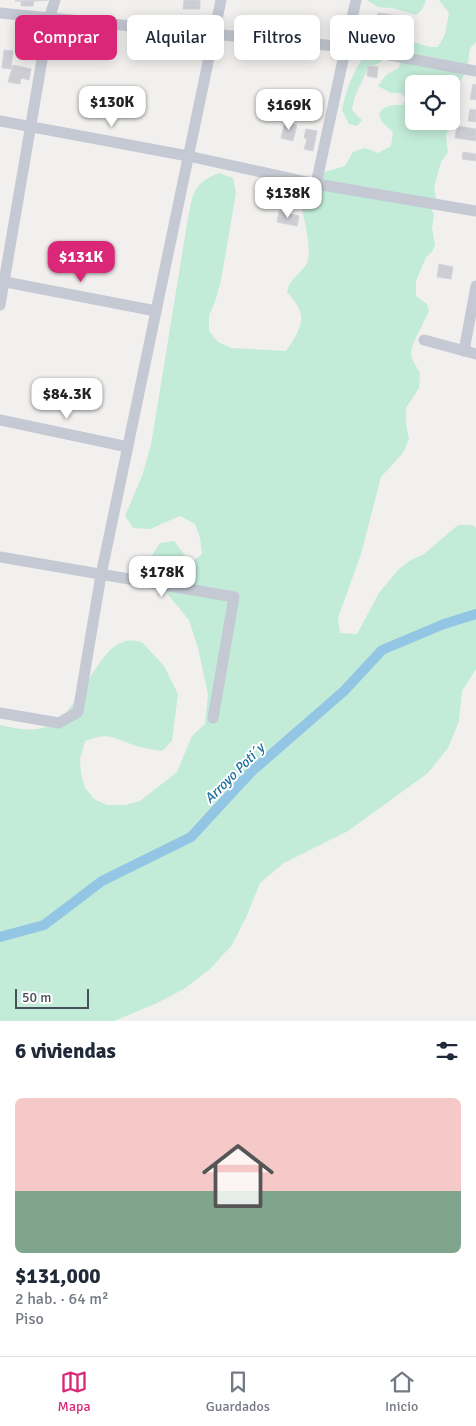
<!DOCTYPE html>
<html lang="es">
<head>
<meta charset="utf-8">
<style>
	:root { --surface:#fff; --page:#f2f2f3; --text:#1f2937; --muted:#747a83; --line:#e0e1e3; --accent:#db2777 }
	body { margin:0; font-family:Signika,sans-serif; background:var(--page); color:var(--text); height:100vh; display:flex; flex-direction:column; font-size:19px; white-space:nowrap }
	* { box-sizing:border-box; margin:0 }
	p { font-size:16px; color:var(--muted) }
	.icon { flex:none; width:28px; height:28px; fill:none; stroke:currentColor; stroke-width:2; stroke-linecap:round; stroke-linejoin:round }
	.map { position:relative; height:1021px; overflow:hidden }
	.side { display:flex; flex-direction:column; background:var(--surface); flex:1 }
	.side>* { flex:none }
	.hud { position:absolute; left:15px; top:15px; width:446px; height:45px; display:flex; gap:10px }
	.tools { position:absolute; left:405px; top:75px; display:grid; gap:10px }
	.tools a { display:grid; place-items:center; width:55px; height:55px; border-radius:8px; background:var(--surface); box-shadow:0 2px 12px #0003; font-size:25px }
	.scale { position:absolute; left:15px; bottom:12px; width:74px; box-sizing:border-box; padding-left:5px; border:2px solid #494f5b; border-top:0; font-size:14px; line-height:18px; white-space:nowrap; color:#494f5b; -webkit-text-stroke:4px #fff; paint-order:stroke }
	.price { position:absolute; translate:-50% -42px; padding:0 11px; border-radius:10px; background:#fff; color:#222; font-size:16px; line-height:32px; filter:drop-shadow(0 1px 2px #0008) }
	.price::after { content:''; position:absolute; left:50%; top:30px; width:15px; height:11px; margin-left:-8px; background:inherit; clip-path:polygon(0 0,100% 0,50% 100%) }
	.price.selected { background:var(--accent); color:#fff }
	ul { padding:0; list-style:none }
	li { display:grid; align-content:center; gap:10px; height:265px; padding:0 15px }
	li+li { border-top:1px solid var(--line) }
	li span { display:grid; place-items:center; height:155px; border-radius:8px; color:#555 }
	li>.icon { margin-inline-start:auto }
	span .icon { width:90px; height:90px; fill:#fffc; stroke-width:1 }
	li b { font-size:21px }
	h2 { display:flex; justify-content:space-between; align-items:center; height:60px; padding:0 15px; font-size:21px }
	.chip { padding:0 18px; border-radius:8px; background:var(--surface); box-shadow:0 2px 12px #0003; font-size:18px; line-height:45px }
	.chip.selected { background:var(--accent); color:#fff }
	.menu { display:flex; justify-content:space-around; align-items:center; height:70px; border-top:1px solid var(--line); background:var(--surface); font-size:14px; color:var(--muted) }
	.menu a { display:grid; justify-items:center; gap:2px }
	.menu .selected { color:var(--accent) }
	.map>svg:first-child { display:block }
	.green { fill:#c2ebd8 }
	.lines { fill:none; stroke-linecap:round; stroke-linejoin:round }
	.canal { stroke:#93c6e4; stroke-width:10 }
	.building { fill:#ccced3; stroke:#d4d4da }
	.minor { stroke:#c4c9d3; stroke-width:11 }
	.labels { text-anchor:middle; stroke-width:4; stroke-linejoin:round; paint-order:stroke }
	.water-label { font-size:14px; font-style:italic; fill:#196d9e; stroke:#fff }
</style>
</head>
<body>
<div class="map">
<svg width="476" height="1021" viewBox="0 0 476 1021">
	<rect width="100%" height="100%" fill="#f1f0ef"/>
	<g class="green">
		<path d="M367,0h59l-4,10 -6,5 -23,-7 -15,-1z"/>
		<path d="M439,0h37v42l-6,6 -3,23 -8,12v8l-8,27v-34h-37v37h36l-4,15 2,16 -7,10 -7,26 2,10 -5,10 3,7 -2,13 3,17 -3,7 -6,5 -10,24v15l11,8 2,7 -16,33 -2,8 1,7 8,14 -1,15 -13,20v16l3,15 -6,14 -22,24 -20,77 -23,64 2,15 17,1 22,-41 19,-23 11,-9 15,-7 34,-29h14l4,3v141l-14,22 -3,30 -11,27 -20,25 -80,58 -64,32 -24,20 -13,32 -15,30 -22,24 -26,20 -29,15 -41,17h-114v-296c13,3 33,7 46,2 36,-14 49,-79 80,-86 5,-1 11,0 16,1l22,24 14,28 -6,47 -10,10c-10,-2 -22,-3 -31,-7 -22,-8 -22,-11 -46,-3l-5,18 1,15 4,14 9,11 13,6h18l15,-4 37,-29 15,-36 13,-12 3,-30 -10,-46 -9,-28 -21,-25 -17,-38 9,-14 14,-2 17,22 11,-9 -2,-16 -5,-14 -15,-8 -30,13 -17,-1 -8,-12 17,-40 9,-31 36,-221c6,-27 3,-40 32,-51l14,5 3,15 -15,87 -6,22 -6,14v15l9,11 13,6 55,3c17,-25 23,-35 1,-59 2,-13 14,-18 20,-29 6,-13 -4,-48 -7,-63l4,-7 14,-8 6,-13 21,-6 8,-14 12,-4 13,5 13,-7 2,-14 -11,-10 -3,-8c6,-10 13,-9 24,-9l3,-7 -6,-5h-9l-13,-7 8,-11 13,-7 1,-8 -15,-4 -4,6 -14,7c-5,16 -13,23 -15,41l10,10 -5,6 -8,-2 -7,-14c6,-27 15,-51 37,-69h8l7,4 22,-2 14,4h8l7,-13 4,-21z"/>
	</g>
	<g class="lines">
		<path class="canal" d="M0,937l44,-12 58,-44 89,-44 60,-65 93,-81 38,-41 62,-26 32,-10"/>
	</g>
	<g class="building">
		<path d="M48,0l-14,1 -1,5h-12v-5h-6z"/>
		<path d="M184,0h16v9h-17z"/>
		<path d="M378,13l15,2 -2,9 -14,-2z"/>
		<path d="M19,35l12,1 -2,21 -11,-1z"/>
		<path d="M4,50l9,1 -2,18 -9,-1z"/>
		<path d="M13,65l18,4 -2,11 -8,-2 -1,6 -12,-2z"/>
		<path d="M368,66l10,1 -1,11 -10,-2z"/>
		<path d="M473,84l3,1v15l-6,-1z"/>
		<path d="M278,90l20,6 -3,13 -13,-4 1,-6 -7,-2z"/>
		<path d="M470,109l6,1v12l-8,-1z"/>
		<path d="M285,121l12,4 -4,16 -12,-3z"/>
		<path d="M457,126l19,3v12l-21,-3z"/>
		<path d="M306,129l11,2 -4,20 -9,-2 3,-10 -3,-1z"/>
		<path d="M463,152l13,2v7l-14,-2z"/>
		<path d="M279,211l20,5 -2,10 -20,-4z"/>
		<path d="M439,264l14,3 -2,12 -14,-2z"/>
	</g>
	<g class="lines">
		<g class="minor">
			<path d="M0,13l346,34 130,24"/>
			<path d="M0,121l188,35 128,28 160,27"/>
			<path d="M316,184l40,-184"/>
			<path d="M0,281l156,30"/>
			<path d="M0,305l49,-286 6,-19"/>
			<path d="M424,340l52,14"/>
			<path d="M464,351l12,-65"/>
			<path d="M0,420l128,27"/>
			<path d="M0,557l234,40 -21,121"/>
			<path d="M0,713l59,10 19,-11 23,-137 120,-575"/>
		</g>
	</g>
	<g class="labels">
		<g class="water-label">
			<text transform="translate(234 773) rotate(-45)" y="5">Arroyo Poti´y</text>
		</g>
	</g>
</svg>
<div class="tools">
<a><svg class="icon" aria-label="locate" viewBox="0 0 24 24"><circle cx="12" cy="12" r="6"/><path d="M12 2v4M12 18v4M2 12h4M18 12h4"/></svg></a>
</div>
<div class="scale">50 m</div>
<b class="price" style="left:112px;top:128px">$130K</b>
<b class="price" style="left:289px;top:131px">$169K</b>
<b class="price" style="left:288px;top:219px">$138K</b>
<b class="price selected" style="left:81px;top:283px">$131K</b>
<b class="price" style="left:67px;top:420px">$84.3K</b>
<b class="price" style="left:162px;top:598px">$178K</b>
<div class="hud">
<a class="chip selected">Comprar</a>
<a class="chip">Alquilar</a>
<a class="chip">Filtros</a>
<a class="chip">Nuevo</a>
</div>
</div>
<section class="side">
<h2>6 viviendas<svg class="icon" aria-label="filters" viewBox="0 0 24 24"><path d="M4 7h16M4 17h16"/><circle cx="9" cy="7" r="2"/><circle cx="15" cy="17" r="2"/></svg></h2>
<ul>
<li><span style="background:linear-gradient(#f6c9c9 60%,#7fa58c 0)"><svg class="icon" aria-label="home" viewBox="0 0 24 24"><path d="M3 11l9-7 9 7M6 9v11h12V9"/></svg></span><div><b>$131,000</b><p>2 hab. · 64 m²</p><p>Piso</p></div></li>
</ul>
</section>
<nav class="menu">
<a class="selected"><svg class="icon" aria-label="map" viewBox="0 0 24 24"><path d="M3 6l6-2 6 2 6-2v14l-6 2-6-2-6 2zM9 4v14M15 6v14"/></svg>Mapa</a>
<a><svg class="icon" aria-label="saved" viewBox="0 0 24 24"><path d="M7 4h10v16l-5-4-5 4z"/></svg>Guardados</a>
<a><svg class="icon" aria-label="home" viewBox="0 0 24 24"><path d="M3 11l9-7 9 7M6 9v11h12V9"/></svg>Inicio</a>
</nav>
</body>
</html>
